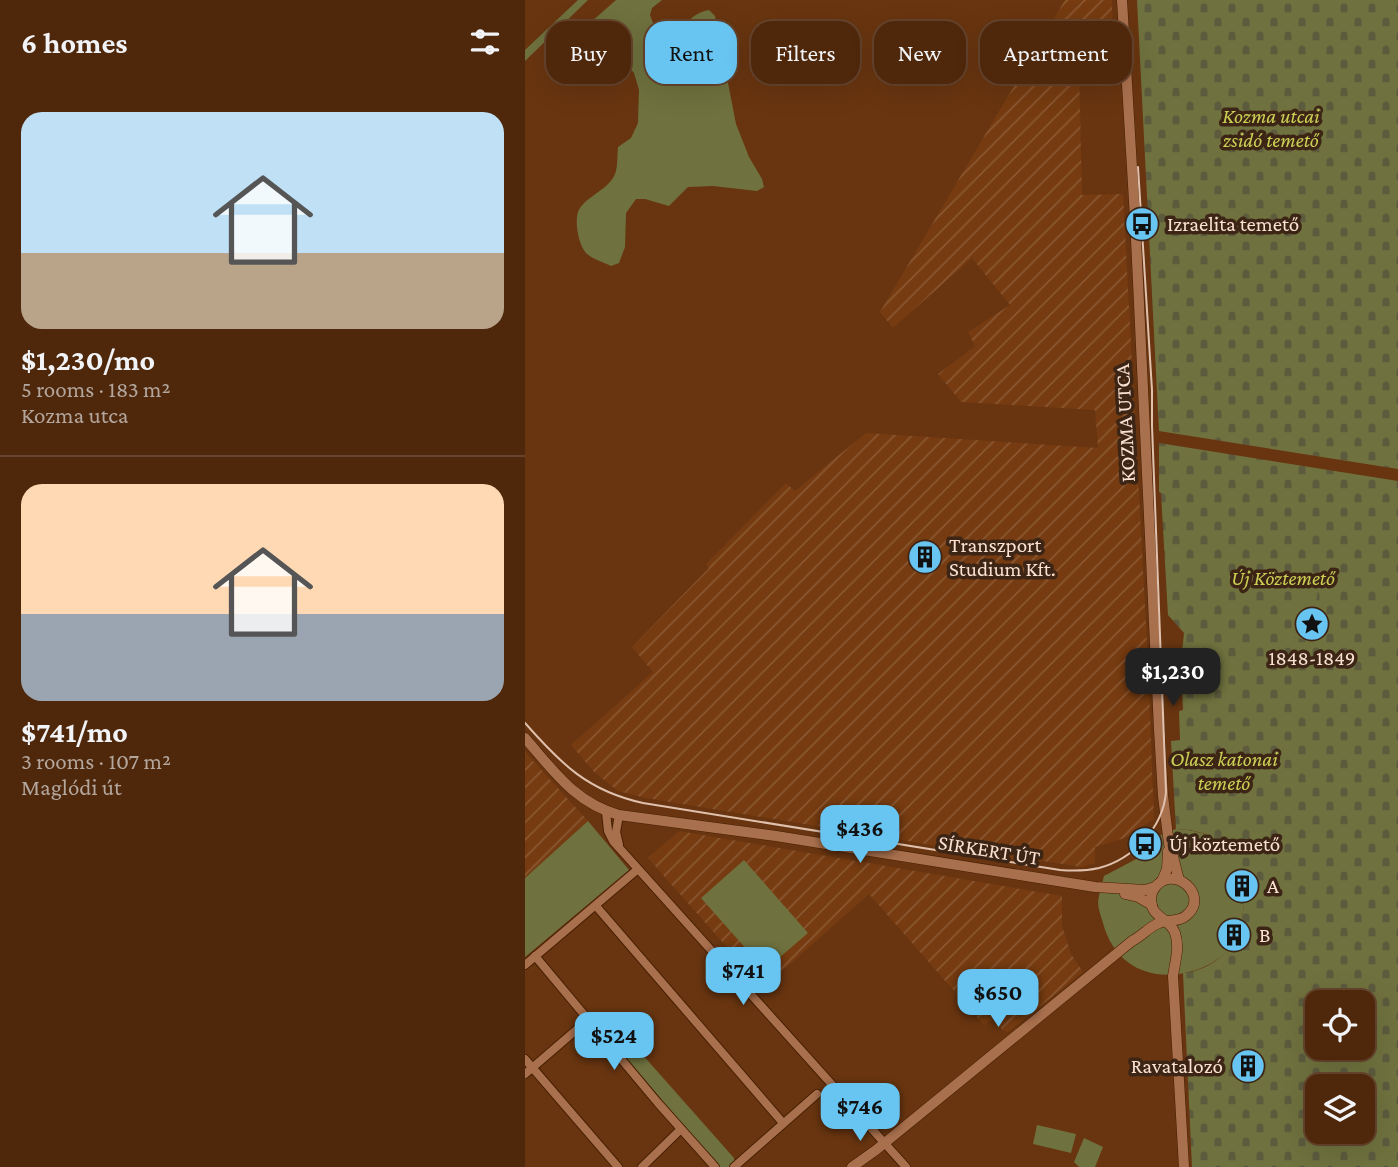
<!DOCTYPE html>
<html lang="en">
<head>
<meta charset="utf-8">
<style>
	:root { --surface:#4f280c; --page:#553015; --text:#f1f3f6; --muted:#b3a69d; --line:#66442d; --accent:#68c4f0 }
	body { margin:0; font-family:"Crimson Pro",serif; background:var(--page); color:var(--text); height:100vh; display:flex; flex-direction:column; font-size:26px; white-space:nowrap }
	* { box-sizing:border-box; margin:0 }
	p { font-size:23px; color:var(--muted) }
	.icon { flex:none; width:38px; height:38px; fill:none; stroke:currentColor; stroke-width:2; stroke-linecap:round; stroke-linejoin:round }
	.map { position:relative; flex:1; overflow:hidden }
	.details { display:flex; flex-direction:column; background:var(--surface); width:525px }
	.details>* { flex:none }
	.guide { position:absolute; left:21px; top:21px; width:665px; height:63px; display:flex; gap:14px }
	.tools { position:absolute; left:780px; top:990px; display:grid; gap:14px }
	.tools a { display:grid; place-items:center; width:70px; height:70px; border-radius:14px; background:var(--surface); box-shadow:0 7px 28px #0002,0 0 0 2px var(--line); font-size:35px }
	.price { position:absolute; translate:-50% -60px; padding:0 16px; border-radius:14px; background:var(--accent); color:#111; font-size:23px; line-height:46px; filter:drop-shadow(0 2px 4px #0008) }
	.price::after { content:''; position:absolute; left:50%; top:42px; width:21px; height:16px; margin-left:-10px; background:inherit; clip-path:polygon(0 0,100% 0,50% 100%) }
	.price.active { background:#222; color:#fff }
	ul { padding:0; list-style:none }
	li { display:grid; align-content:center; gap:14px; height:371px; padding:0 21px }
	li+li { border-top:2px solid var(--line) }
	li span { display:grid; place-items:center; height:217px; border-radius:21px; color:#555 }
	li>.icon { margin-inline-start:auto }
	span .icon { width:126px; height:126px; fill:#fffc; stroke-width:1 }
	li b { font-size:30px }
	h2 { display:flex; justify-content:space-between; align-items:center; height:84px; padding:0 21px; font-size:30px }
	.tag { padding:0 24px; border-radius:21px; background:var(--surface); box-shadow:0 7px 28px #0002,0 0 0 2px var(--line); font-size:24px; line-height:63px }
	.tag.active { background:var(--accent); color:#111 }
	main { display:flex; flex:1; min-height:0 }
	.map>svg:first-child { display:block }
	.industrial { fill:url(#industrial-furrows) }
	.green { fill:#6f723e }
	.cemetery { fill:url(#cemetery-stones); fill-rule:evenodd }
	.park { fill:url(#park-tufts) }
	.lines { fill:none; stroke-linecap:round; stroke-linejoin:round }
	.minor-casing { stroke:#461f03; stroke-width:10 }
	.tertiary-casing { stroke:#461f03; stroke-width:11 }
	.minor { stroke:#a9704d; stroke-width:8 }
	.tertiary { stroke:#a9704d; stroke-width:10 }
	.tram { stroke:#dfc1ad; stroke-width:2 }
	.labels { text-anchor:middle; stroke-width:7; stroke-linejoin:round; paint-order:stroke }
	.park-label { font-size:21px; font-style:italic; fill:#cbd055; stroke:#3d2516 }
	.poi-label { font-size:21px; fill:#fbe1d2; stroke:#3d2516; text-anchor:start }
	.street-label { font-size:21px; fill:#fbe1d2; stroke:#3d2516 }
</style>
</head>
<body>
<main>
<section class="details">
<h2>6 homes<svg class="icon" aria-label="filters" viewBox="0 0 24 24"><path d="M4 7h16M4 17h16"/><circle cx="9" cy="7" r="2"/><circle cx="15" cy="17" r="2"/></svg></h2>
<ul>
<li><span style="background:linear-gradient(#bfe0f5 65%,#b9a48a 0)"><svg class="icon" aria-label="home" viewBox="0 0 24 24"><path d="M3 11l9-7 9 7M6 9v11h12V9"/></svg></span><div><b>$1,230/mo</b><p>5 rooms · 183 m²</p><p>Kozma utca</p></div></li>
<li><span style="background:linear-gradient(#ffd9b3 60%,#9aa5b1 0)"><svg class="icon" aria-label="home" viewBox="0 0 24 24"><path d="M3 11l9-7 9 7M6 9v11h12V9"/></svg></span><div><b>$741/mo</b><p>3 rooms · 107 m²</p><p>Maglódi út</p></div></li>
</ul>
</section>
<div class="map">
<svg width="873" height="1167" viewBox="0 0 873 1167">
	<defs>
		<pattern id="industrial-furrows" width="10" height="10" patternUnits="userSpaceOnUse" patternTransform="scale(1.75)"><rect width="10" height="10" fill="#763b10"/><path d="M-1 1l2-2M0 10L10 0M9 11l2-2" fill="none" stroke="#8a5732"/></pattern>
		<pattern id="cemetery-stones" width="16" height="16" patternUnits="userSpaceOnUse" patternTransform="scale(1.75)"><rect width="16" height="16" fill="#6f723e"/><path d="M2 7V4a2 2 0 0 1 4 0v3zM10 15v-3a2 2 0 0 1 4 0v3z" fill="#5d5b3e"/></pattern>
		<pattern id="park-tufts" width="24" height="20" patternUnits="userSpaceOnUse" patternTransform="scale(1.75)"><rect width="24" height="20" fill="#6f723e"/><path d="M3 7l-1-3M5 7V3M7 7l1-3M15 17l-1-3M17 17v-4M19 17l1-3" fill="none" stroke="#5d5b3e"/></pattern>
	</defs>
	<rect width="100%" height="100%" fill="#693510"/>
	<g class="industrial">
		<path d="M540,0h47l1,66 -34,2 3,127 41,-1 25,470 6,155 -29,19 -30,9v16l-14,4 -57,-9 -1,2 -377,-62 -28,-7 -24,-19 -23,-27 82,-73 -21,-25 77,-79 -3,-4 80,-81 9,8 71,-58 232,15 -3,-38 -134,-8 -23,-28 37,-28 -7,-14 42,-27 -38,-47 -79,70 -13,-16z"/>
		<path d="M0,752l63,69 -63,57z"/>
		<path d="M154,831l383,65v30l9,28 12,18 -75,60 -5,-1 -9,-13 -10,7 -115,-131 -106,94 -115,-130z"/>
	</g>
	<g class="green">
		<path d="M53,0h10l-63,61v-11z"/>
		<path d="M91,0h46l-10,8 -2,7 6,16c24,7 32,-18 53,-21l6,6 21,108 13,33 13,22 2,8 -7,4 -44,-5 -25,1 -19,19 -24,-7h-9l-10,14 -1,34 -6,16 -8,3c-8,-4 -18,-7 -24,-12 -9,-8 -14,-37 -7,-46 9,-13 29,-19 35,-34 3,-7 2,-19 3,-27l13,-9 7,-15 1,-33 -5,-17 -16,-19 -43,-8 -2,-8z"/>
		<path d="M63,821l41,49 -104,87v-79z"/>
		<path d="M651,829c20,1 39,6 52,21 8,10 10,21 19,30l-8,62h-8c-2,10 -12,17 -21,22 -44,22 -93,11 -107,-41 -2,-7 -5,-14 -5,-21 1,-9 4,-17 6,-26l38,-20 20,-22z"/>
		<path d="M219,860l64,73 -43,37 -64,-72z"/>
		<path d="M75,1012l5,2 5,4 124,140v3l-5,6h-9l-119,-137 -9,-12z"/>
		<path d="M512,1125l39,9 -5,19 -38,-9z"/>
		<path d="M559,1138l19,9 -8,20h-16l-5,-5z"/>
	</g>
	<g class="cemetery">
		<path d="M612,0h261v469l-239,-38z"/>
		<path d="M634,443l239,38v686h-206l-9,-194c17,-1 44,-14 48,-32l8,1 8,-62 -7,-1c1,-7 -2,-10 -5,-16 -12,-25 -31,-33 -59,-34l-5,-88 9,-1 -1,-29 4,-1 -1,-22 -3,-6 5,-49 -16,-18 -7,-122 -2,-1zM793,1003h45v45h-45zM793,1087h45v45h-45z"/>
	</g>
	<path class="park" d="M793,589l-8,51 -19,-3 7,-45h9z"/>
	<g class="lines">
		<g class="minor-casing">
			<g id="minor">
				<path d="M81,812l2,19 5,10 293,326"/>
				<path d="M94,815l-3,17 3,13"/>
				<path d="M71,906l187,217"/>
				<path d="M10,956l123,147 57,64"/>
				<path d="M0,965l113,-96"/>
				<path d="M0,1059l93,108"/>
				<path d="M0,1074l64,-55"/>
				<path d="M117,1167l39,-38"/>
				<path d="M209,1167l83,-73"/>
			</g>
		</g>
		<g class="tertiary-casing">
			<g id="tertiary">
				<path d="M597,0l13,218 24,511 4,67 6,48c5,11 6,24 10,35"/>
				<path d="M0,738c28,32 50,65 94,77l157,21 319,51 50,3 10,-3"/>
				<path d="M637,881l5,-12 1,-18"/>
				<path d="M600,894l13,3 14,8"/>
				<path d="M327,1167l24,-17 256,-209c10,-5 17,-14 27,-18 11,-4 21,0 30,-10 18,-19 -14,-47 -32,-28 -4,4 -6,9 -6,15 0,18 19,18 24,33 5,14 0,29 -2,43l11,191"/>
			</g>
		</g>
		<use href="#minor" class="minor"/>
		<use href="#tertiary" class="tertiary"/>
		<path class="tram" d="M0,723c36,41 63,68 118,80l417,67c13,1 26,1 39,-2 34,-9 64,-40 67,-76l-14,-366v-36l-14,-223"/>
	</g>
	<defs>
		<g id="bus-disc" transform="scale(1.75)"><circle r="9.5" fill="#68c4f0" stroke="#3d2516"/><path d="M-5-6H5V4H4V6H2V4H-2V6H-4V4H-5ZM-3.5-4V0h7V-4ZM-3.5 1.2v1.5H-2V1.2ZM2 1.2v1.5H3.5V1.2Z" fill="#111"/></g>
		<g id="building-disc" transform="scale(1.75)"><circle r="9.5" fill="#68c4f0" stroke="#3d2516"/><path d="M-4-6H4V6H1V3H-1V6H-4ZM-2.5-4.3h1.7v1.8h-1.7ZM.8-4.3h1.7v1.8H.8ZM-2.5-1h1.7V.8h-1.7ZM.8-1h1.7V.8H.8Z" fill="#111"/></g>
		<g id="sight-disc" transform="scale(1.75)"><circle r="9.5" fill="#68c4f0" stroke="#3d2516"/><path d="M0-6L1.8-2.2L6-1.7L2.9 1.2L3.7 5.4L0 3.3L-3.7 5.4L-2.9 1.2L-6-1.7L-1.8-2.2Z" fill="#111"/></g>
	</defs>
	<g fill-rule="evenodd">
		<use href="#bus-disc" x="617" y="224"/>
		<use href="#building-disc" x="400" y="557"/>
		<use href="#sight-disc" x="787" y="624"/>
		<use href="#bus-disc" x="620" y="844"/>
		<use href="#building-disc" x="717" y="886"/>
		<use href="#building-disc" x="709" y="935"/>
		<use href="#building-disc" x="723" y="1066"/>
	</g>
	<g class="labels">
		<g class="park-label">
			<text x="746" y="123">Kozma utcai<tspan x="746" dy="24">zsidó temető</tspan></text>
			<text x="758" y="585">Új Köztemető</text>
			<text x="699" y="766">Olasz katonai<tspan x="699" dy="24">temető</tspan></text>
		</g>
		<g class="poi-label">
			<text x="642" y="231">Izraelita temető</text>
			<text x="424" y="552">Transzport<tspan x="424" dy="24">Studium Kft.</tspan></text>
			<text x="787" y="665" text-anchor="middle">1848-1849</text>
			<text x="644" y="851">Új köztemető</text>
			<text x="742" y="893">A</text>
			<text x="734" y="942">B</text>
			<text x="698" y="1073" text-anchor="end">Ravatalozó</text>
		</g>
		<g class="street-label">
			<text transform="translate(600 423) rotate(-93)" y="7">KOZMA UTCA</text>
			<text transform="translate(464 850) rotate(9)" y="7">SÍRKERT ÚT</text>
		</g>
	</g>
</svg>
<div class="tools">
<a><svg class="icon" aria-label="locate" viewBox="0 0 24 24"><circle cx="12" cy="12" r="6"/><path d="M12 2v4M12 18v4M2 12h4M18 12h4"/></svg></a>
<a><svg class="icon" aria-label="layers" viewBox="0 0 24 24"><path d="M12 4l9 5-9 5-9-5zM3 14l9 5 9-5"/></svg></a>
</div>
<b class="price active" style="left:648px;top:708px">$1,230</b>
<b class="price" style="left:335px;top:865px">$436</b>
<b class="price" style="left:218px;top:1007px">$741</b>
<b class="price" style="left:473px;top:1029px">$650</b>
<b class="price" style="left:89px;top:1072px">$524</b>
<b class="price" style="left:335px;top:1143px">$746</b>
<div class="guide">
<a class="tag">Buy</a>
<a class="tag active">Rent</a>
<a class="tag">Filters</a>
<a class="tag">New</a>
<a class="tag">Apartment</a>
</div>
</div>
</main>
</body>
</html>
